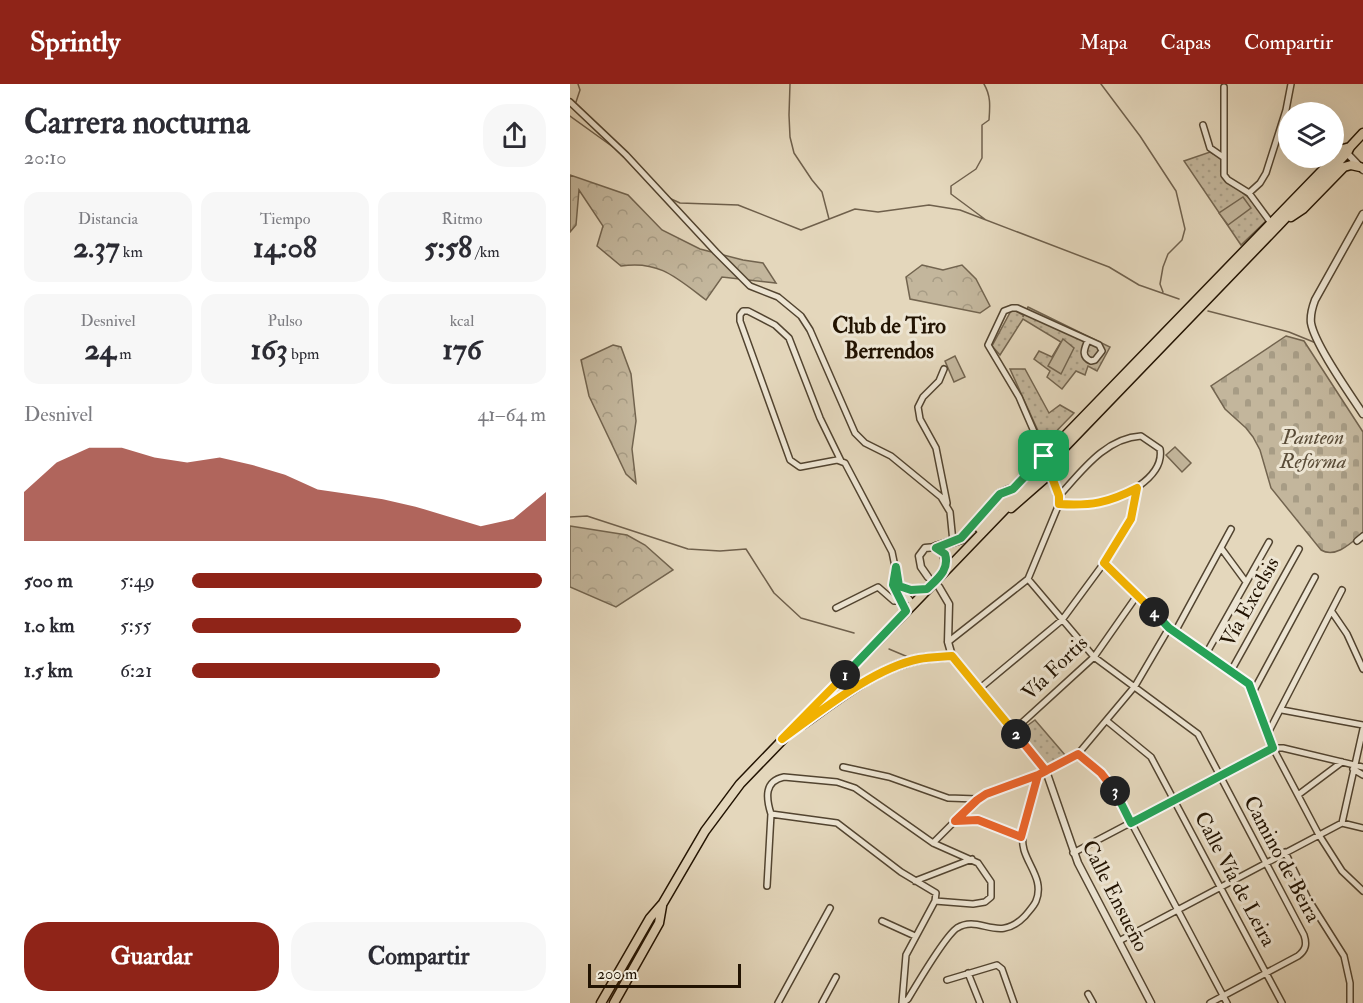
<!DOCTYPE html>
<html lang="es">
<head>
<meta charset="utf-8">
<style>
	:root { --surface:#fff; --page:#f7f7f7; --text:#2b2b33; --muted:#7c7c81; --accent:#8f2418 }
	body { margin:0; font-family:"IM FELL Double Pica",serif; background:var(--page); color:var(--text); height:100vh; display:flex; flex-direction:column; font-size:22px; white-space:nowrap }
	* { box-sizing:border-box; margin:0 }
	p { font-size:20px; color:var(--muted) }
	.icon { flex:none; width:33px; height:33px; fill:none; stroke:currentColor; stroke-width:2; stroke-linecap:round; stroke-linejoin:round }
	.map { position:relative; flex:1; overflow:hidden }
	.details { display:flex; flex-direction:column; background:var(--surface); width:570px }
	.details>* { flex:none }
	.tools { position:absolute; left:708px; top:18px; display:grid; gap:12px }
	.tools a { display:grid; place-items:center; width:66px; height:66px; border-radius:50%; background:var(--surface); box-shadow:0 6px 24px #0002; font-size:30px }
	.scale { position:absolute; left:18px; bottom:15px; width:153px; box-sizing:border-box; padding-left:6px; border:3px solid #221302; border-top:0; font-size:16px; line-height:21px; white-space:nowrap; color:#221302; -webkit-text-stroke:4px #ede5d3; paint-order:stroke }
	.pin { position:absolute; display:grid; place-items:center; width:51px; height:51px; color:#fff; margin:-26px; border-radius:12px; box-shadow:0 3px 9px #0006 }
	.km { position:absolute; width:30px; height:30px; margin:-15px; border-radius:50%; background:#222; color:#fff; font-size:16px; line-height:30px; text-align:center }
	.round { display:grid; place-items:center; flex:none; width:63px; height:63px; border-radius:24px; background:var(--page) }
	.summary { display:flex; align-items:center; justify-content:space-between; height:102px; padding:0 24px }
	h1 { font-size:33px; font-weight:700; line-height:45px }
	.metrics { display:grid; grid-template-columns:repeat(3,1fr); gap:9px; height:102px; padding:6px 24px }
	.metrics div { display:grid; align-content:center; border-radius:15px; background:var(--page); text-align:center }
	.metrics b { font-size:30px; font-weight:700 }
	.metrics small { font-size:16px; font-weight:400 }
	.metrics p { font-size:16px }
	.chart { height:168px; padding:12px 24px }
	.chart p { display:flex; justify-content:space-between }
	.chart svg { width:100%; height:108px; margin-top:6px; fill:var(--accent); opacity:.7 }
	.button { display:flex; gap:12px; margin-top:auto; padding:12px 24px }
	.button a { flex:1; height:69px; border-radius:24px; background:var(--accent); color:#fff; font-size:24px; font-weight:700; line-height:69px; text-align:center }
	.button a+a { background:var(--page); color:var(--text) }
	ul { padding:0 24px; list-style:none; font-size:20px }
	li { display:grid; grid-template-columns:96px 72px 1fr; align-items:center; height:45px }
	li i { height:15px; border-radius:8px; background:var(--accent) }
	header { display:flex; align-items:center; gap:36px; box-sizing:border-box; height:84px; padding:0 30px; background:var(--accent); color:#fff }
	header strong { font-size:28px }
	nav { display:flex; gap:33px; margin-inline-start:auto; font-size:21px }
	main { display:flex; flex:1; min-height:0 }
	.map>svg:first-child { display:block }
	.grass { fill:url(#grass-dots); stroke:#72644f; stroke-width:1.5 }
	.forest { fill:url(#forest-crowns); stroke:#72644f; stroke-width:1.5 }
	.cemetery { fill:url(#cemetery-stones); stroke:#72644f; stroke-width:1.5 }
	.pitch { fill:#c3b69c; stroke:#72644f; stroke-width:1.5 }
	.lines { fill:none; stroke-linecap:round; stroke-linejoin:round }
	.stream { stroke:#6f604c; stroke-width:1.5 }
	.minor-casing { stroke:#524430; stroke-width:8 }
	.tertiary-casing { stroke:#524430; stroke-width:9 }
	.primary-casing { stroke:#221302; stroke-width:11 }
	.minor { stroke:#ede5d3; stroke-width:5 }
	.tertiary { stroke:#ede5d3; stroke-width:6 }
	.primary { stroke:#e4d7bc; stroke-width:8 }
	.split-1-casing { stroke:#fff; stroke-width:12 }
	.split-2-casing { stroke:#fff; stroke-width:12 }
	.split-3-casing { stroke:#fff; stroke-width:12 }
	.split-4-casing { stroke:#fff; stroke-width:12 }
	.split-5-casing { stroke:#fff; stroke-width:12 }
	.split-1 { stroke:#22a559; stroke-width:8 }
	.split-2 { stroke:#f5b400; stroke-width:8 }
	.split-3 { stroke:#f0652b; stroke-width:8 }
	.split-4 { stroke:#22a559; stroke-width:8 }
	.split-5 { stroke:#f5b400; stroke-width:8 }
	.labels { text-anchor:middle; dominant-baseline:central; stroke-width:6; stroke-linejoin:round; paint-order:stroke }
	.park-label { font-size:21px; font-style:italic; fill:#5a4c38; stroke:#ede5d3 }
	.street-label { font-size:21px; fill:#221302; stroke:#ede5d3 }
	.neighbourhood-label { font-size:22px; font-weight:bold; fill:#221302; stroke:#ede5d3 }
</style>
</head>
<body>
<header>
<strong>Sprintly</strong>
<nav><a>Mapa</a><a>Capas</a><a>Compartir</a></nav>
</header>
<main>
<section class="details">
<div class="summary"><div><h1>Carrera nocturna</h1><p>20:10</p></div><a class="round"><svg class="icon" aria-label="share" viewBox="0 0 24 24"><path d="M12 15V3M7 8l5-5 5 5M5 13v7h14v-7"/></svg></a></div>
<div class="metrics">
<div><p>Distancia</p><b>2.37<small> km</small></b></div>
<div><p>Tiempo</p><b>14:08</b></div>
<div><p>Ritmo</p><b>5:58<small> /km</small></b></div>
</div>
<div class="metrics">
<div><p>Desnivel</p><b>24<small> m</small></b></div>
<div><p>Pulso</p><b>163<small> bpm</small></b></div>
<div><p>kcal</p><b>176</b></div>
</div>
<div class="chart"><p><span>Desnivel</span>41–64 m</p>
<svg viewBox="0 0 160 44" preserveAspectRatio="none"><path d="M0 44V24L10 12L20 6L30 6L40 10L50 12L60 10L70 13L80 17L90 23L100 25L110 27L120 30L130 34L140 38L150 35L160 24V44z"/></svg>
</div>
<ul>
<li><b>500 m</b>5:49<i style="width:99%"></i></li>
<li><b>1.0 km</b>5:55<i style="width:93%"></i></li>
<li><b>1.5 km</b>6:21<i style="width:70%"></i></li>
</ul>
<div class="button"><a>Guardar</a><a>Compartir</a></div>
</section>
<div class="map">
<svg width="793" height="919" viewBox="0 0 793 919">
	<defs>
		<pattern id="grass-dots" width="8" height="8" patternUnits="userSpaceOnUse" patternTransform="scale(1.5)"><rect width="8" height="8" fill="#c3b69c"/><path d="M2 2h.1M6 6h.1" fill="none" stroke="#a79c85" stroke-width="1.8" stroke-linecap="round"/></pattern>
		<pattern id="forest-crowns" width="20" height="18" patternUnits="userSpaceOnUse" patternTransform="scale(1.5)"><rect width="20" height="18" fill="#c3b69c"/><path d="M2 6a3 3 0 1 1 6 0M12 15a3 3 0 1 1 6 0" fill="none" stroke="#a79c85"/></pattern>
		<pattern id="cemetery-stones" width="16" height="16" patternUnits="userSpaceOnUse" patternTransform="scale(1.5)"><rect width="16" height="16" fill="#c3b69c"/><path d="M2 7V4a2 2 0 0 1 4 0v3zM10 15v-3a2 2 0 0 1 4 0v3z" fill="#a79c85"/></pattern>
	</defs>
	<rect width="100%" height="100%" fill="#e4d7bc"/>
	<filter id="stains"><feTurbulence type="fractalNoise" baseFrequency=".00333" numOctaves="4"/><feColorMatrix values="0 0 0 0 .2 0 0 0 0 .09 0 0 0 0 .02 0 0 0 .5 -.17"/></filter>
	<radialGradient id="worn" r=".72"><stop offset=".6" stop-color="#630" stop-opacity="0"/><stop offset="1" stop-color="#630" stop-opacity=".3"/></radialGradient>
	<!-- grass -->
	<path class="grass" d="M640,68L651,74C650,100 663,99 679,114C686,120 691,130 696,137L671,161L614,77Z
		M458,223L540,263L527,287L518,282L515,291L506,287L492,305L477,293L480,287L464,275L469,267L482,273L491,258L453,235L430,271L422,262L442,225L453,231V233Z
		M440,285H455L479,329L490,321L504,329L474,360Z
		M465,636L495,671L476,687L446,650Z"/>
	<!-- forest -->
	<path class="forest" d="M0,91L58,111L92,146L130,165L173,176L193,179L206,199L152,193L136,216C107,194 89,176 51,182L27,162L33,142L9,106L6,141L0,148Z
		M352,181L373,186L392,181L406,195L420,222L410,229L340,215L336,193Z
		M43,261L51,263L61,290L66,337L62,365L66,399L56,390L19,312L11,276Z
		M0,442L57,451L75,461L103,486L46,523L0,503Z"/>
	<!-- cemetery -->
	<path class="cemetery" d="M716,252L734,257L793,348V449C782,458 766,475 751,466L701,404L690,366L683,353L676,344L655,325L641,302Z"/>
	<!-- pitch -->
	<path class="pitch" d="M673,113L681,124L658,141L649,129Z
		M493,255L504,264L491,290L478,282Z
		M385,272L395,293L384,298L375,277Z
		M605,363L621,379L612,388L596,371Z"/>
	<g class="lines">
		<!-- stream -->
		<path class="stream" d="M220,0L219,31L220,53L224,69L242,96L252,108L259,135
			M414,0C421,12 420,22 419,36L412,41V74L406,85L381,102V110L416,136
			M531,0L570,52L606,107L615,145L612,156L598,170L593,183L590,200L593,208
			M6,18L10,6L8,0
			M0,32L43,63
			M47,66L68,88
			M99,114L110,119L168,121L231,146L285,125L308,128L359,121L390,126L539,183L569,201L609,215
			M638,227L719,248L746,259
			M0,433L17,432L118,465L150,467L176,465L204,509L231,534L284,549
			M319,565L338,573"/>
		<!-- minor casing -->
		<g class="minor-casing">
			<path id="minor" d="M654,3V91L658,96L679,109L701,139
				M0,18L56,71L146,168L180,202L208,213L231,232L240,246L285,349L295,359L321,372L371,413L380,428L383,458
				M633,41L640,64L653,73
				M679,109L690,99L696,89L716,26L721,0
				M374,285L369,297L353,313L348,323L350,335L366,364L377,419
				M475,373L449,313L418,261L434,227L442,224H447L529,261L532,267L525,276L521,277C510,272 515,264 518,256
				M271,377L250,334L219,254L205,241L178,227H173L170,231V237L220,376L230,383L267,376L275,379L322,468L329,502L343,520
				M489,412C511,388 535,354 571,352L590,365C595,394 550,416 527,420C515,422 502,421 489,420
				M787,457L793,452
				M651,464L676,498
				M534,479L599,544L679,600L703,664L749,751L772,787L793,807
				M324,488V505L336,527
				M458,495L524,573L628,650L734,851C737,860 736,866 728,872L640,919
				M266,524L308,503L324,517H330
				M762,528L777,550L793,585
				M605,548L661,445
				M378,558L458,495L489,420L481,388
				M636,570L699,458
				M661,587L729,465
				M409,605L492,536L534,479L559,440L562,431L567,404
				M683,608L745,493
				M712,626L793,641
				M537,637L581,673L712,919
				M443,647L524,573L566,513
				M697,651L772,506
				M508,670L531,689L543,704L657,919
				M273,683L319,693L378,714L407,715L425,705L468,691L508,670L565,602L599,544
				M783,685L793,691
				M728,711L772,678
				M385,737L408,736L451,753
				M772,739L793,744
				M363,759L406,716
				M715,768L738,815L774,872L780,899V919
				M503,769L703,664H713L793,683
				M345,797L402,775
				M197,802L201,730
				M312,837L345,852
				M549,857L772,739L793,645
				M398,889L410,919
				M377,896L427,881L432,885L444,919
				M518,910L523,919
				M208,919L260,824
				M252,919L266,893
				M332,919L336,871L365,817L366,809L331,788L267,739L201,730C196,714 194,697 214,693L267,698L285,704L363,759L408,779L421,798V813L415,818L403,820L365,817
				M333,919L338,915C347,900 375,852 387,844C410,830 428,860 455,832C459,827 464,822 466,817C474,797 459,783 454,766C448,745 462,712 468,691"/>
		</g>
		<!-- tertiary casing -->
		<g class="tertiary-casing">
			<path id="tertiary" d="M775,67L793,86
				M793,130L745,216C742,224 740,231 741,239C745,261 780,310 793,330
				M358,493L351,483L349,472L355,464L366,463
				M369,503L379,520L378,558L382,572L476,687L508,779L581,919"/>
		</g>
		<!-- primary casing -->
		<g class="primary-casing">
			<path id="primary" d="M721,133L733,125L774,83L781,81L790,83
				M441,424L481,389
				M410,445L425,424L773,65L780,63
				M366,463L391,455L430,410L439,406
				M366,463C375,469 377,474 375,485
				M329,502L341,506L357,505
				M232,641C266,617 308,583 349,575C360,573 371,573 382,572
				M31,919L80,834L93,819L135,747L170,700L710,140L777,69L780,63L793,49
				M44,919L89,839L92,822"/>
		</g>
		<!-- minor -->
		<use href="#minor" class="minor"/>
		<!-- tertiary -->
		<use href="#tertiary" class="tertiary"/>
		<!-- primary -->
		<use href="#primary" class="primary"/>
	</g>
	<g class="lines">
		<!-- split-1 casing -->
		<g class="split-1-casing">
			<path id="split-1" d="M275,591L336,527L323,501L326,483L329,502L341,506L357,505C367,495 380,486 375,470L366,464L391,454L430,410L443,405L474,372"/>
		</g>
		<!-- split-2 casing -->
		<g class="split-2-casing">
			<path id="split-2" d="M275,591L212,655C250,628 303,584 349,575C360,573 371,573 382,572L446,650"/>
		</g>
		<!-- split-3 casing -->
		<g class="split-3-casing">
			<path id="split-3" d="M446,650L476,687L468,691L451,753L408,736L385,737L407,716L416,710L468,691L508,670L531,689L545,707"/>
		</g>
		<!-- split-4 casing -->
		<g class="split-4-casing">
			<path id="split-4" d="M545,707L561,739L703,664L679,600L599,544L584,528"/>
		</g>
		<!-- split-5 casing -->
		<g class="split-5-casing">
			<path id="split-5" d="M474,372L489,412V420C521,422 538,419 567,404L561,435L534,479L584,528"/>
		</g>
		<!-- split-1 -->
		<use href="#split-1" class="split-1"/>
		<!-- split-2 -->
		<use href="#split-2" class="split-2"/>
		<!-- split-3 -->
		<use href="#split-3" class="split-3"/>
		<!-- split-4 -->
		<use href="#split-4" class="split-4"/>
		<!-- split-5 -->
		<use href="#split-5" class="split-5"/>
	</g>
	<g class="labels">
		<!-- park labels -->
		<g class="park-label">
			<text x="743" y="353">Panteon<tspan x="743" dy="24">Reforma</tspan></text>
		</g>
		<!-- street labels -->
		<g class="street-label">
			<text transform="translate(680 518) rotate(-61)">Vía Excelsis</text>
			<text transform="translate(485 584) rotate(-44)">Vía Fortis</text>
			<text transform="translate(712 775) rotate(62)">Camino de Beira</text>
			<text transform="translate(665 795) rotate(62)">Calle Vía de Leira</text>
			<text transform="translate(545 812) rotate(63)">Calle Ensueño</text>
		</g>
		<!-- neighbourhood labels -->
		<g class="neighbourhood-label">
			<text x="319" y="242">Club de Tiro<tspan x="319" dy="25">Berrendos</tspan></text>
		</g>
	</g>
	<rect width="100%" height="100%" filter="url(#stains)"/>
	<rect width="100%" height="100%" fill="url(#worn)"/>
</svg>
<div class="tools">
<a><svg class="icon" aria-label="layers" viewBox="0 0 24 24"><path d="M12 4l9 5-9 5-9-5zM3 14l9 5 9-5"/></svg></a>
</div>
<div class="scale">200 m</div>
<div class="pin" style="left:474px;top:372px;background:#1e9e55"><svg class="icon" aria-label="arrive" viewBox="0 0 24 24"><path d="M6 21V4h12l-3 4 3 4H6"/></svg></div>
<b class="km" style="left:275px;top:591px">1</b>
<b class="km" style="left:446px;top:650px">2</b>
<b class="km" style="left:545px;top:707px">3</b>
<b class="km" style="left:584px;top:528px">4</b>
</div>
</main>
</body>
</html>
